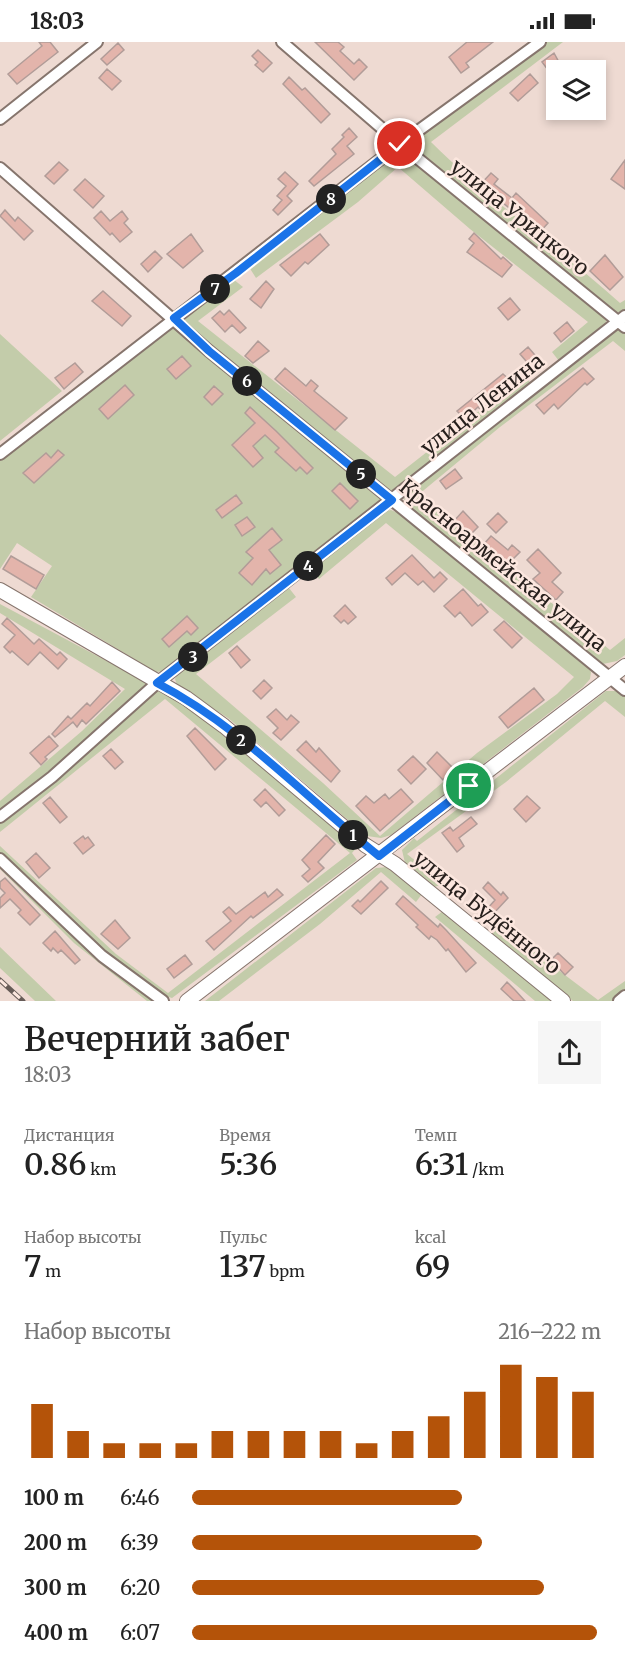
<!DOCTYPE html>
<html lang="ru">
<head>
<meta charset="utf-8">
<style>
	:root { --surface:#fff; --page:#f6f6f6; --text:#222; --muted:#767676; --accent:#b45309 }
	body { margin:0; font-family:Merriweather,serif; background:var(--page); color:var(--text); height:100vh; display:flex; flex-direction:column; font-size:22px; white-space:nowrap }
	* { box-sizing:border-box; margin:0 }
	p { font-size:20px; color:var(--muted) }
	.icon { flex:none; width:33px; height:33px; fill:none; stroke:currentColor; stroke-width:2; stroke-linecap:round; stroke-linejoin:round }
	.map { position:relative; height:959px; overflow:hidden }
	.side { display:flex; flex-direction:column; background:var(--surface); flex:1 }
	.side>* { flex:none }
	.buttons { position:absolute; left:546px; top:18px; display:grid; gap:12px }
	.buttons a { display:grid; place-items:center; width:60px; height:60px; border-radius:0px; background:var(--surface); box-shadow:0 3px 9px #0003; font-size:30px }
	.pin { position:absolute; display:grid; place-items:center; width:51px; height:51px; color:#fff; margin:-26px; border:3px solid #fff; border-radius:50%; box-shadow:0 2px 6px #0007 }
	.km { position:absolute; width:30px; height:30px; margin:-15px; border-radius:50%; background:#222; color:#fff; font-size:16px; line-height:30px; text-align:center }
	.round { display:grid; place-items:center; flex:none; width:63px; height:63px; border-radius:0px; background:var(--page) }
	.head { display:flex; align-items:center; justify-content:space-between; height:102px; padding:0 24px }
	h1 { font-size:33px; font-weight:600; line-height:45px }
	.stats { display:grid; grid-template-columns:repeat(3,1fr); gap:9px; height:102px; padding:6px 24px }
	.stats div { display:grid; align-content:center }
	.stats b { font-size:30px; font-weight:600 }
	.stats small { font-size:16px; font-weight:400 }
	.stats p { font-size:16px }
	.chart { height:168px; padding:12px 24px }
	.chart p { display:flex; justify-content:space-between }
	.chart svg { width:100%; height:108px; margin-top:6px; stroke:var(--accent); stroke-width:6 }
	ul { padding:0 24px; list-style:none; font-size:20px }
	li { display:grid; grid-template-columns:96px 72px 1fr; align-items:center; height:45px }
	li i { height:15px; border-radius:8px; background:var(--accent) }
	.status { display:flex; justify-content:space-between; align-items:center; height:42px; padding:0 30px; background:var(--surface); direction:ltr }
	.status svg { height:16px; fill:currentColor }
	.map>svg:first-child { display:block }
	.green { fill:#c3ccaa }
	.building { fill:#e3b4ab; stroke:#b19c98; stroke-width:1.5 }
	.lines { fill:none; stroke-linecap:round; stroke-linejoin:round }
	.minor-casing { stroke:#86756d; stroke-width:14 }
	.tertiary-casing { stroke:#86756d; stroke-width:16 }
	.minor { stroke:#fff; stroke-width:10 }
	.tertiary { stroke:#fff; stroke-width:14 }
	.rail-casing { stroke:#665b57; stroke-width:5 }
	.rail { stroke:#fce7df; stroke-width:3; stroke-dasharray:9; stroke-linecap:butt }
	.route-casing { stroke:#fff; stroke-width:12 }
	.route { stroke:#1a73e8; stroke-width:8 }
	.labels { text-anchor:middle; dominant-baseline:central; stroke-width:5; stroke-linejoin:round; paint-order:stroke }
	.street-label { font-size:21px; fill:#261f1c; stroke:#fce7df }
</style>
</head>
<body>
<div class="status"><b>18:03</b><svg viewBox="0 0 49 12"><path d="M0 12V9h3v3zM5 12V6h3v6zM10 12V3h3v9zM15 12V0h3v12zM26 1h20v11H26zM47 4h2v5h-2z"/></svg></div>
<div class="map">
<svg width="625" height="959" viewBox="0 0 625 959">
	<rect width="100%" height="100%" fill="#eedad2"/>
	<!-- green -->
	<path class="green" d="M546,0H563L431,100C490,159 559,206 620,261L625,258V267L615,272L411,105L412,99Z
		M398,109H402L607,277L604,285L559,319L552,310L588,280L470,187L398,125L358,160L256,236L249,225Z
		M233,237L243,245L198,279L395,435L525,333L531,342L395,448H388L189,285L185,278L187,272Z
		M177,286L379,453L380,459L378,464L169,629L156,630L31,555L52,524L17,501L0,527V417L168,287Z
		M618,287L625,289V309L613,299L500,385L418,453L610,608L625,596V613L617,619L603,622L406,463L404,457L407,450Z
		M0,292L62,349L0,399Z
		M391,468L398,471L586,622L591,630L590,637L583,645L391,793L381,796L367,794L228,676L177,643L175,637L178,631L289,546L296,555L196,632L323,741L380,794L477,711L557,652L574,635L386,481L319,537L312,528L383,470Z
		M0,562L146,640L145,647L112,679L0,771V759L82,689L125,647L0,571Z
		M159,649C186,651 328,779 358,804L352,811L357,818L172,956C124,942 40,850 0,813V804L116,912L168,951L350,811L165,657L0,790V779L150,653Z
		M606,649H616L625,654V675L605,659L506,740L407,812L444,842L434,845L405,821L402,808L414,796L417,799Z
		M0,821L155,959H147L74,901L0,827Z
		M387,825L422,852L416,860L381,830L320,882L219,959H205L376,826Z
		M443,869L554,959H535L435,875Z
		M500,884L598,958L625,939V951L614,959H573L491,893Z
		M0,905L56,959H35L0,926Z"/>
	<!-- building -->
	<path class="building" d="M39,0H50L58,10L17,42L8,32L42,4Z
		M315,0H338L344,5L340,9L354,22L359,17L367,25L354,38Z
		M467,0H493L466,21L469,25L461,31L449,15Z
		M118,1L124,8L107,23L101,17Z
		M258,8L272,21L263,30L255,23L258,20L252,14Z
		M554,11L560,22L567,28H548L542,20Z
		M107,27L121,39L112,48L99,36Z
		M530,32L538,41L518,59L510,51Z
		M289,35L302,48L305,46L330,72L321,81L283,42Z
		M349,86L357,95L347,104L354,112L314,144L309,139L336,112L332,107L344,95L342,93Z
		M625,118V147L611,137Z
		M59,120L68,128L54,142L45,134Z
		M285,130L298,142L287,154L292,159L278,173L273,168L282,158L277,154L286,144L278,137Z
		M491,131L498,137L494,142L512,156L516,151L548,181L540,190L480,143Z
		M85,137L104,154L93,166L74,148Z
		M5,168L15,179L18,175L33,189L24,198L0,174Z
		M101,169L110,179L122,169L128,177L124,181L132,190L120,200L112,191L110,193L94,176Z
		M474,191L501,217L503,215L512,223L502,235L467,210L474,201L469,197Z
		M191,192L203,209L183,226L167,212Z
		M320,192L329,203L308,222L305,220L291,234L280,223Z
		M155,209L162,216L148,230L141,222Z
		M605,213L623,235L610,248L590,229Z
		M266,239L274,247L261,266L250,257Z
		M103,249L131,274L122,284L92,259Z
		M510,256L520,268L508,278L498,266Z
		M229,268L246,286L240,291L232,283L225,290L212,276L220,269L224,273Z
		M567,280L574,289L561,300L554,291Z
		M258,299L269,309L253,321L245,314Z
		M528,305L540,319L532,326L520,312Z
		M182,314L191,324L176,337L167,327Z
		M75,321L83,330L64,347L55,336Z
		M285,326L306,344L311,338L318,344L314,349L347,376L335,388L275,337Z
		M583,326L594,337L587,343L585,341L558,367L554,362L544,372L536,363Z
		M503,332L512,340L481,368L478,365L465,377L457,369Z
		M125,343L134,353L108,377L99,367Z
		M214,344L223,352L212,363L204,355Z
		M250,365L276,389L313,426L307,432L300,425L296,429L275,410L279,406L265,393L253,404L263,416L253,425L232,403L255,381L245,371Z
		M58,408L64,413L34,441L23,431L46,411L51,416Z
		M455,427L462,436L446,447L440,439Z
		M340,441L358,459L350,467L332,449Z
		M236,453L242,461L222,476L216,468Z
		M463,469L478,485L470,493L454,479Z
		M498,471L507,480L496,491L487,482Z
		M247,475L255,485L242,494L235,483Z
		M272,486L282,498L269,508L281,523L270,532L266,527L252,543L239,531L253,516L246,510Z
		M491,494L508,508L512,503L520,510L508,522L484,502Z
		M538,507L561,531L552,540L563,550L556,558L533,537L540,531L527,518Z
		M412,513L434,536L440,530L447,537L434,550L423,539L418,543L405,531L392,543L386,536Z
		M11,514L44,533L36,547L3,527Z
		M463,547L478,564L481,562L488,570L472,584L460,570L455,575L444,564Z
		M345,563L356,575L348,582L344,578L341,581L334,574Z
		M187,574L198,586L191,593L187,589L169,605L162,597Z
		M7,576L34,602L39,597L57,613L60,610L67,617L58,627L40,610L28,623L12,609L10,611L4,605L15,593L2,582Z
		M504,579L522,596L512,606L494,588Z
		M237,604L250,618L241,626L229,611Z
		M264,638L272,646L261,657L253,649Z
		M112,640L120,649L86,682L82,678L77,685L73,680L55,695L52,692L68,674L71,677L87,661L90,664Z
		M534,646L544,658L508,686L499,675Z
		M276,667L287,678L291,673L299,680L281,698L273,691L278,686L267,675Z
		M195,686L226,717L215,728L187,694Z
		M49,694L58,704L45,715L47,717L41,723L30,711Z
		M306,699L316,710L319,706L340,729L331,740L297,708Z
		M111,707L123,720L115,727L103,714Z
		M437,710L454,727L443,738L427,721Z
		M413,714L426,727L411,742L398,728Z
		M265,747L285,768L279,774L266,760L261,765L254,758Z
		M401,747L413,760L380,789L356,764L366,754L374,761L385,752L389,757Z
		M527,754L540,766L526,780L514,767Z
		M50,755L67,775L60,781L43,761Z
		M471,775L477,782L459,796L464,804L457,810L442,791L450,785L453,789Z
		M326,793L335,802L318,820L324,826L308,840L302,834L310,827L302,818Z
		M83,794L85,797L88,795L94,803L83,812L74,801Z
		M36,811L50,826L39,836L26,820Z
		M5,836L40,873L30,883L18,871L21,868L10,857L0,866V856L5,851L0,846V840Z
		M381,839L388,846L361,872L352,864L358,858L360,860Z
		M488,840L501,853L503,850L508,856L494,871L488,866L495,858L483,846Z
		M277,847L283,853L253,876L251,874L214,908L206,899L231,879L223,870L229,865L236,872L265,850L268,855Z
		M403,854L438,885L440,882L446,888L476,921L466,930L448,907L446,909L437,898L431,894L429,897L416,885L418,883L396,862Z
		M115,878L130,896L118,907L101,892Z
		M55,889L80,918L75,922L61,908L58,911L53,906L51,909L43,901Z
		M558,911L573,925L565,933L551,918Z
		M185,913L192,922L174,936L167,927Z
		M507,940L515,948L525,959H514L501,947Z"/>
	<g class="lines">
		<!-- minor casing -->
		<g class="minor-casing">
			<path id="minor" d="M282,0L400,102L625,285
				M0,77L97,0
				M0,126L209,309L625,648
				M0,412L400,102L540,0
				M0,775L52,735L157,641L625,274
				M0,817L102,914L163,959
				M619,959L625,954"/>
		</g>
		<!-- tertiary casing -->
		<g class="tertiary-casing">
			<path id="tertiary" d="M0,548L186,656L224,684L365,803L395,822L563,959
				M187,959L625,624"/>
		</g>
		<!-- minor -->
		<use href="#minor" class="minor"/>
		<!-- tertiary -->
		<use href="#tertiary" class="tertiary"/>
		<!-- rail casing -->
		<g class="rail-casing">
			<path id="rail" d="M0,938L23,959"/>
		</g>
		<!-- rail -->
		<use href="#rail" class="rail"/>
	</g>
	<g class="lines">
		<!-- route casing -->
		<g class="route-casing">
			<path id="route" d="M400,102L236,231L174,276L209,309L392,458L157,641C240,684 306,756 379,814L469,744"/>
		</g>
		<!-- route -->
		<use href="#route" class="route"/>
	</g>
	<g class="labels">
		<!-- street labels -->
		<g class="street-label">
			<text transform="translate(520 175) rotate(39)">улица Урицкого</text>
			<text transform="translate(482 362) rotate(-38)">улица Ленина</text>
			<text transform="translate(503 523) rotate(39)">Красноармейская улица</text>
			<text transform="translate(487 870) rotate(39)">улица Будённого</text>
		</g>
	</g>
</svg>
<div class="buttons">
<a><svg class="icon" aria-label="layers" viewBox="0 0 24 24"><path d="M12 4l9 5-9 5-9-5zM3 14l9 5 9-5"/></svg></a>
</div>
<div class="pin" style="left:469px;top:744px;background:#1e9e55"><svg class="icon" aria-label="arrive" viewBox="0 0 24 24"><path d="M6 21V4h12l-3 4 3 4H6"/></svg></div>
<div class="pin" style="left:400px;top:102px;background:#d93025"><svg class="icon" aria-label="check" viewBox="0 0 24 24"><path d="M5 12l5 5 9-10"/></svg></div>
<b class="km" style="left:353px;top:793px">1</b>
<b class="km" style="left:241px;top:698px">2</b>
<b class="km" style="left:193px;top:615px">3</b>
<b class="km" style="left:308px;top:524px">4</b>
<b class="km" style="left:361px;top:432px">5</b>
<b class="km" style="left:247px;top:339px">6</b>
<b class="km" style="left:215px;top:247px">7</b>
<b class="km" style="left:331px;top:157px">8</b>
</div>
<section class="side">
<div class="head"><div><h1>Вечерний забег</h1><p>18:03</p></div><a class="round"><svg class="icon" aria-label="share" viewBox="0 0 24 24"><path d="M12 15V3M7 8l5-5 5 5M5 13v7h14v-7"/></svg></a></div>
<div class="stats">
<div><p>Дистанция</p><b>0.86<small> km</small></b></div>
<div><p>Время</p><b>5:36</b></div>
<div><p>Темп</p><b>6:31<small> /km</small></b></div>
</div>
<div class="stats">
<div><p>Набор высоты</p><b>7<small> m</small></b></div>
<div><p>Пульс</p><b>137<small> bpm</small></b></div>
<div><p>kcal</p><b>69</b></div>
</div>
<div class="chart"><p><span>Набор высоты</span>216–222 m</p>
<svg viewBox="0 0 160 44" preserveAspectRatio="none"><path d="M5 44V22M15 44V33M25 44V38M35 44V38M45 44V38M55 44V33M65 44V33M75 44V33M85 44V33M95 44V38M105 44V33M115 44V27M125 44V17M135 44V6M145 44V11M155 44V17"/></svg>
</div>
<ul>
<li><b>100 m</b>6:46<i style="width:66%"></i></li>
<li><b>200 m</b>6:39<i style="width:71%"></i></li>
<li><b>300 m</b>6:20<i style="width:86%"></i></li>
<li><b>400 m</b>6:07<i style="width:99%"></i></li>
</ul>
</section>
</body>
</html>
